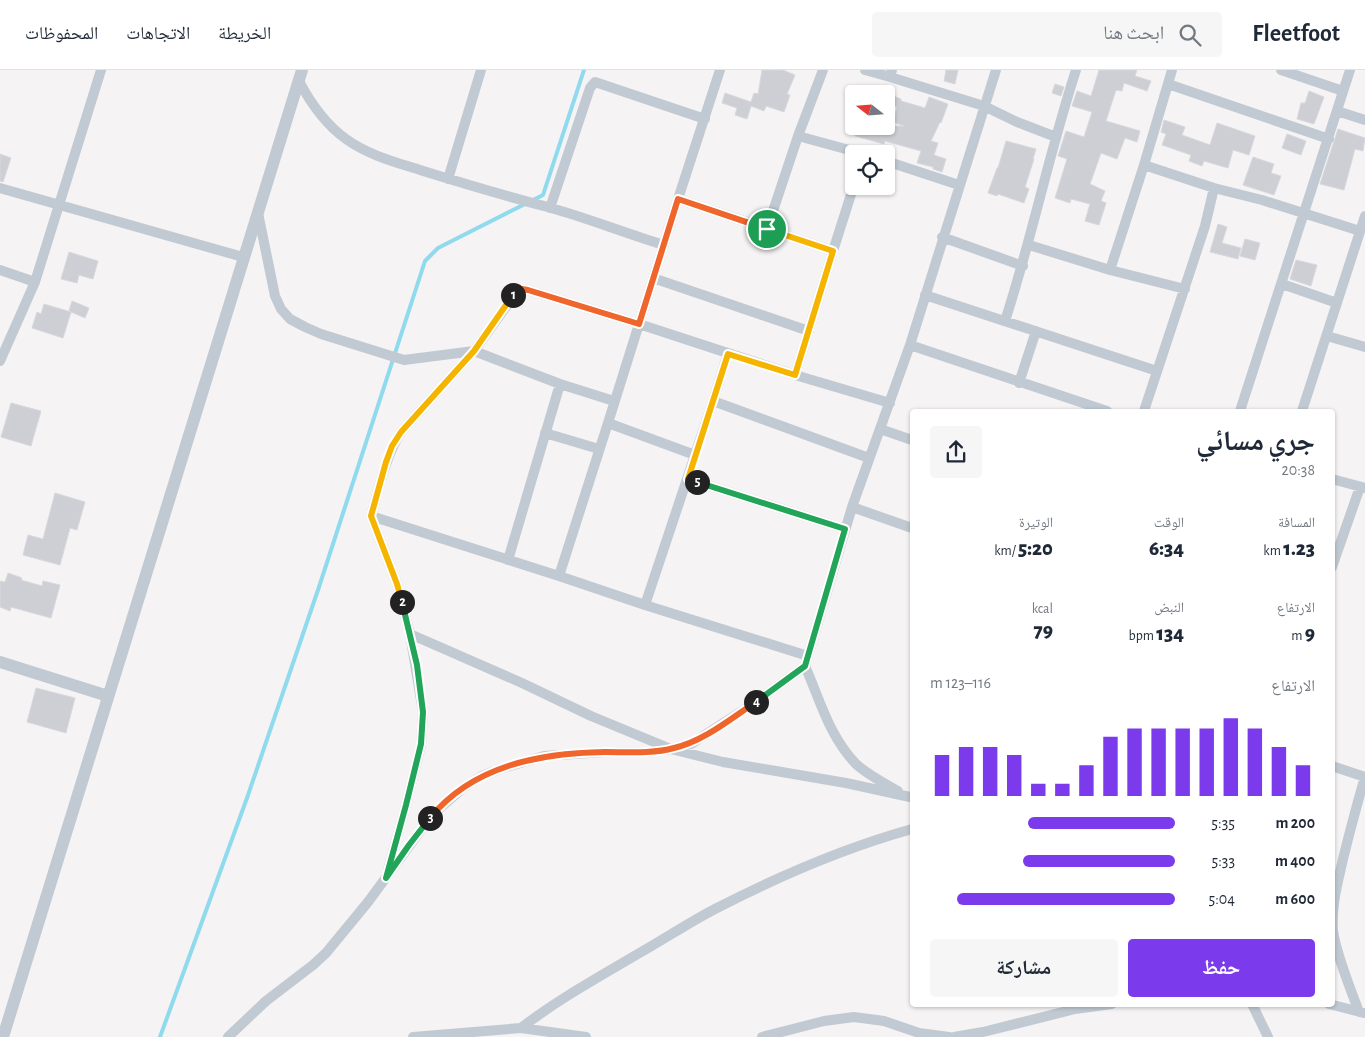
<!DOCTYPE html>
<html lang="ar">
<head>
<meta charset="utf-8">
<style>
	:root { --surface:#fff; --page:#f6f6f7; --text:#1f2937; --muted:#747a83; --line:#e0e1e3; --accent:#7c3aed }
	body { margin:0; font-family:"Alegreya Sans","Noto Naskh Arabic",sans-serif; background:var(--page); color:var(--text); direction:rtl; height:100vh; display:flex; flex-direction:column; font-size:19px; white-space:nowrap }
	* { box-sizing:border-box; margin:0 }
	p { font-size:16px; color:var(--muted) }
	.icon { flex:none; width:28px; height:28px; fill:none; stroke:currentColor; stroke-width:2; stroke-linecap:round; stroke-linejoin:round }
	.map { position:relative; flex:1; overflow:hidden; direction:ltr }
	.side { position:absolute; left:910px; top:339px; width:425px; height:598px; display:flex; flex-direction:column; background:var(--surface); border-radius:5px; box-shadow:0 1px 4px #0004; direction:rtl }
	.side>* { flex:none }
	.needle { width:32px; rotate:287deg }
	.buttons { position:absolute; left:845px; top:15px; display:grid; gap:10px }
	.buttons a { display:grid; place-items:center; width:50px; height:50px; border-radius:5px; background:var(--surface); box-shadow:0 1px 4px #0004; font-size:25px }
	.pin { position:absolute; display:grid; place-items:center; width:42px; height:42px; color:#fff; margin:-21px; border:2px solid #fff; border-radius:50%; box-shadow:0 1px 5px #0007 }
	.km { position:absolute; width:25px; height:25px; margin:-12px; border-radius:50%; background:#222; color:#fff; font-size:14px; line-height:25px; text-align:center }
	.round { display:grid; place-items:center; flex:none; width:52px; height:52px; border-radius:5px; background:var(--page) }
	.summary { display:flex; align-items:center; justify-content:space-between; height:85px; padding:0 20px }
	h1 { font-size:28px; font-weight:800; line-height:38px }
	.figures { display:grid; grid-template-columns:repeat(3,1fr); gap:8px; height:85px; padding:5px 20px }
	.figures div { display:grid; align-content:center }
	.figures b { font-size:21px; font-weight:800 }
	.figures small { font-size:14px; font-weight:400 }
	.figures p { font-size:14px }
	.chart { height:140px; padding:10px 20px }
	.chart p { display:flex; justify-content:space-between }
	.chart svg { width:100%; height:90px; margin-top:5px; stroke:var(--accent); stroke-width:6 }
	.cta { display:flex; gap:10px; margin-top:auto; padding:10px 20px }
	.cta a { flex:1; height:58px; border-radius:5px; background:var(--accent); color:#fff; font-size:20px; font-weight:800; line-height:58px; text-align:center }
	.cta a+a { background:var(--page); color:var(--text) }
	ul { padding:0 20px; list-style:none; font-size:16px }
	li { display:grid; grid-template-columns:80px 60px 1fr; align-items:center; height:38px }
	li i { height:12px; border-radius:6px; background:var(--accent) }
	header { display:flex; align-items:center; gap:30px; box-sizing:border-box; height:70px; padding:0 25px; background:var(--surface); border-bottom:1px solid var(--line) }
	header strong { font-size:24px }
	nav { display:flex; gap:28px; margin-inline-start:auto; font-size:18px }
	.search { width:350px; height:45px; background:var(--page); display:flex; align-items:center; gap:12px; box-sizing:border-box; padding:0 18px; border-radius:5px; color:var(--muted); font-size:19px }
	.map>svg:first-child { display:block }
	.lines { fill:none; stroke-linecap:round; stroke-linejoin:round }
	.stream { stroke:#90daee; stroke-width:4 }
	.building { fill:#cdcfd5; stroke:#d7d9de }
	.minor { stroke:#c1cad2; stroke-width:10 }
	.tertiary { stroke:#c1cad2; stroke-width:12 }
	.split-1-casing { stroke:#fff; stroke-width:10 }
	.split-2-casing { stroke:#fff; stroke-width:10 }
	.split-3-casing { stroke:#fff; stroke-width:10 }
	.split-4-casing { stroke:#fff; stroke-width:10 }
	.split-5-casing { stroke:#fff; stroke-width:10 }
	.split-6-casing { stroke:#fff; stroke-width:10 }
	.split-1 { stroke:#f0652b; stroke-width:6 }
	.split-2 { stroke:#f5b400; stroke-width:6 }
	.split-3 { stroke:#22a559; stroke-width:6 }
	.split-4 { stroke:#f0652b; stroke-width:6 }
	.split-5 { stroke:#22a559; stroke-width:6 }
	.split-6 { stroke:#f5b400; stroke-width:6 }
</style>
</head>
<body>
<header>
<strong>Fleetfoot</strong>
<div class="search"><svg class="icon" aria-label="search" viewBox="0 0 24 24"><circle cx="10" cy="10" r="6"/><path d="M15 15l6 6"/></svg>ابحث هنا</div>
<nav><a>الخريطة</a><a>الاتجاهات</a><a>المحفوظات</a></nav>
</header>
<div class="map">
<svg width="1365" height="967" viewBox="0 0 1365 967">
	<rect width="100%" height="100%" fill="#f5f3f3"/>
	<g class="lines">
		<!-- stream -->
		<path class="stream" d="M533,130L543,125L584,0
			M160,967L247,728L319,517L425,191L438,178L527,133"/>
	</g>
	<!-- building -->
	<path class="building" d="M762,0H783L795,5L787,24L790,25L784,42L766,36L764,41L751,36L747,49L735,45L737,38L722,33L725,23L751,32L754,23L758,24Z
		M946,0H958L955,14L944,11Z
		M1099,0H1137L1135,6L1151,11L1147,21L1124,13L1122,21L1116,20L1106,51L1140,61L1137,72L1125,68L1117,89L1101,83L1090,114L1105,121L1101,131L1106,133L1099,155L1085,151L1090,134L1071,129L1070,133L1055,128L1067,89L1058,86L1066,61L1084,67L1092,42L1072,36L1077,21L1091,26Z
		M1055,14L1064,17L1061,26L1052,23Z
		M1309,21L1324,27L1314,54L1297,49L1301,33H1305Z
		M886,23L901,29V31L925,38L929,27L948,34L941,53L940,52L931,71L938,73L934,85L946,89L942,102L933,99V97L917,93L921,81L885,71L884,74L855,66L857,56H904L893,52L897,37L886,33Z
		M1164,50L1185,57L1182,65L1210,75L1217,53L1255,66L1249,85L1233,80L1228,98L1204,91L1202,96L1189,91L1191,85L1162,75L1166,64L1161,62Z
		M1338,59L1365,68L1363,81L1355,79L1344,120L1320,114Z
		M1287,64L1306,71L1301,85L1282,78Z
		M1006,71L1036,79L1033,89H1034L1025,117L1029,119L1024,133L998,124L997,126L988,123L997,98H998Z
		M0,84L11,88L3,112L0,111Z
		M1253,87L1274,94L1271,103L1281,106L1274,125L1243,115Z
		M1218,154L1227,157L1222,173L1241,178L1238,189L1210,182Z
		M1245,169L1260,173L1255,190L1240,186Z
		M69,182L98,191L93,209L79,205L77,213L61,209Z
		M1296,190L1317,195L1311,216L1290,209Z
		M72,231L89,238L85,248L69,241Z
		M44,234L71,242L63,268L32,258L37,242L41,244Z
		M11,333L41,341L31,376L1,367Z
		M55,423L85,432L77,460L70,458L60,495L23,485L28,465L43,469Z
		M8,503L22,508L21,510L42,516L43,511L60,515L51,548L11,537L10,541L0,537V511L5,512Z
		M36,618L75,628L66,663L27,652Z"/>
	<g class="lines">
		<!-- minor -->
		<path class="minor" d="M865,0L890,7
			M892,0L890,7L984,36L1017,52L1056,67
			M1281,0L1343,21
			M299,11C311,34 325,54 346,69C368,85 395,92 420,100C462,113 505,126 548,137C587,148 625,163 664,175
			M1168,14L1329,69
			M1337,41L1365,50
			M798,66L864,84
			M886,91L959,115
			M1144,95L1172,0
			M448,109L481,0
			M0,118L243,187
			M678,129L720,0
			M550,138L590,18L595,12L705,49
			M258,143L275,226L281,239L290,249L305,257L321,264L404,290L474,281L560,314L614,331
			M767,159L798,66L823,0
			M942,167L1023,196
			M1029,175L1110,200L1144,95L1214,118L1262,130L1360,161
			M833,181L854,115
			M0,200L35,212
			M1110,200L1185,219
			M653,208L809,261
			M1282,214L1337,233
			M925,225L1157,301
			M1005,251C1032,168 1049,83 1076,0
			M1327,266L1365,277
			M910,275L1107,341
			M728,283L713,331L869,388
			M0,291L35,212L101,0
			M795,305L833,181L678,129L639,254L795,305L890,333
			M1019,313L1036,261
			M713,331L645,535L808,586
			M1144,341L1205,156L1214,118
			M1240,341L1350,0
			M1302,341L1365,146
			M608,353L559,506L645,535
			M880,359L912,370
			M545,363L599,379
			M688,409L845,459
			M1332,409L1365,418
			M852,437L912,458
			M371,446L397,514L410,564L423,642L421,675L406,735L388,800
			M508,490L560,314
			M1332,497L1360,417
			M559,506L371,446C379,418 385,388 401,362L474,281L518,220L522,219L528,220L639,254L608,353L695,385
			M410,564L522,613L591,646L671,679L723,692L846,713L910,727
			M805,596C820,630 829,666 856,694C868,705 884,713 898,721
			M1332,696L1365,707
			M1252,934L1268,967
			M1329,934L1364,943
			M1359,942C1350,917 1337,887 1333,861C1331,836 1338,812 1343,789C1350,761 1357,734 1365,707
			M521,958C557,930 597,908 636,885C663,870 688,853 715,839C779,806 844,778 912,759
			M228,967L266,931L313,895L326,883L368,832L432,745L463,718L482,706L500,699L544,686L605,682H645L671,679L691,674L756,632L805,596L852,437L910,275L996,0
			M413,967L521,958L586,967
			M762,967L824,951L854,947L884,951L919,963L949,967
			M954,967L983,962L1075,939L1112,934"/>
		<!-- tertiary -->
		<path class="tertiary" d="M0,592L108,626
			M3,967L302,0"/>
	</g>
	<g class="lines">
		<!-- split-1 casing -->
		<g class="split-1-casing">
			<path id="split-1" d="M513,225L522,219L528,220L639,254L678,129L767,159"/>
		</g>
		<!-- split-2 casing -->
		<g class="split-2-casing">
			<path id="split-2" d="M402,532L397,514L371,446L386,392L392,376L401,362L474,281L513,225"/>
		</g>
		<!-- split-3 casing -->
		<g class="split-3-casing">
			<path id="split-3" d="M402,532L417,595L423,642L421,674L406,735L386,808L409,775L430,748"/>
		</g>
		<!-- split-4 casing -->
		<g class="split-4-casing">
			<path id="split-4" d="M430,748C473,695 541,683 605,682C628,682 652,684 674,678C704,671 730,649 756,632"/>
		</g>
		<!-- split-5 casing -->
		<g class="split-5-casing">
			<path id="split-5" d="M697,412L845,459L805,596L756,632"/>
		</g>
		<!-- split-6 casing -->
		<g class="split-6-casing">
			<path id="split-6" d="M697,412L688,409L728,284L795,305L833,181L767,159"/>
		</g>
		<!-- split-1 -->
		<use href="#split-1" class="split-1"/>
		<!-- split-2 -->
		<use href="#split-2" class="split-2"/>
		<!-- split-3 -->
		<use href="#split-3" class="split-3"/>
		<!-- split-4 -->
		<use href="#split-4" class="split-4"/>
		<!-- split-5 -->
		<use href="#split-5" class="split-5"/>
		<!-- split-6 -->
		<use href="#split-6" class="split-6"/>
	</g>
</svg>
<div class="buttons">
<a><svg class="needle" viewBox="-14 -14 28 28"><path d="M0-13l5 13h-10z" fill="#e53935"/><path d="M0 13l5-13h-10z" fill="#747a83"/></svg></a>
<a><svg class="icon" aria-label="locate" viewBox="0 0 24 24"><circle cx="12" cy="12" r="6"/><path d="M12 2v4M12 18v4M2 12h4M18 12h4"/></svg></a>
</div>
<div class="pin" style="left:767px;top:159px;background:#1e9e55"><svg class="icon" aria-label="arrive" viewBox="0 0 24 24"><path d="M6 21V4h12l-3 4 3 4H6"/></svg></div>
<b class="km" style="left:513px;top:225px">1</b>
<b class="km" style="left:402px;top:532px">2</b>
<b class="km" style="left:430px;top:748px">3</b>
<b class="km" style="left:756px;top:632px">4</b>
<b class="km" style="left:697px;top:412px">5</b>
<section class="side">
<div class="summary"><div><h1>جري مسائي</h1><p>20:38</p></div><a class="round"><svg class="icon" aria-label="share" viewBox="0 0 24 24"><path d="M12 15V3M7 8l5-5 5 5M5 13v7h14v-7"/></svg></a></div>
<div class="figures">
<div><p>المسافة</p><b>1.23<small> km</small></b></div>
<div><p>الوقت</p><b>6:34</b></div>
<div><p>الوتيرة</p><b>5:20<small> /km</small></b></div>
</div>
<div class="figures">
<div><p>الارتفاع</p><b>9<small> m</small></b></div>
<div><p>النبض</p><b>134<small> bpm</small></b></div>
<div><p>kcal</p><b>79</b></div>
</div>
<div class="chart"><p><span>الارتفاع</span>116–123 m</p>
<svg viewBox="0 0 160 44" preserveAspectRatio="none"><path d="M5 44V24M15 44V20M25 44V20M35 44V24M45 44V38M55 44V38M65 44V29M75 44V15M85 44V11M95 44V11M105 44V11M115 44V11M125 44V6M135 44V11M145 44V20M155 44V29"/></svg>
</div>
<ul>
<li><b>200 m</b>5:35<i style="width:60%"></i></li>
<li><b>400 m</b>5:33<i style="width:62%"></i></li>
<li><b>600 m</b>5:04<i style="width:89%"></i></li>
</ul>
<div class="cta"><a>حفظ</a><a>مشاركة</a></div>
</section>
</div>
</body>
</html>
